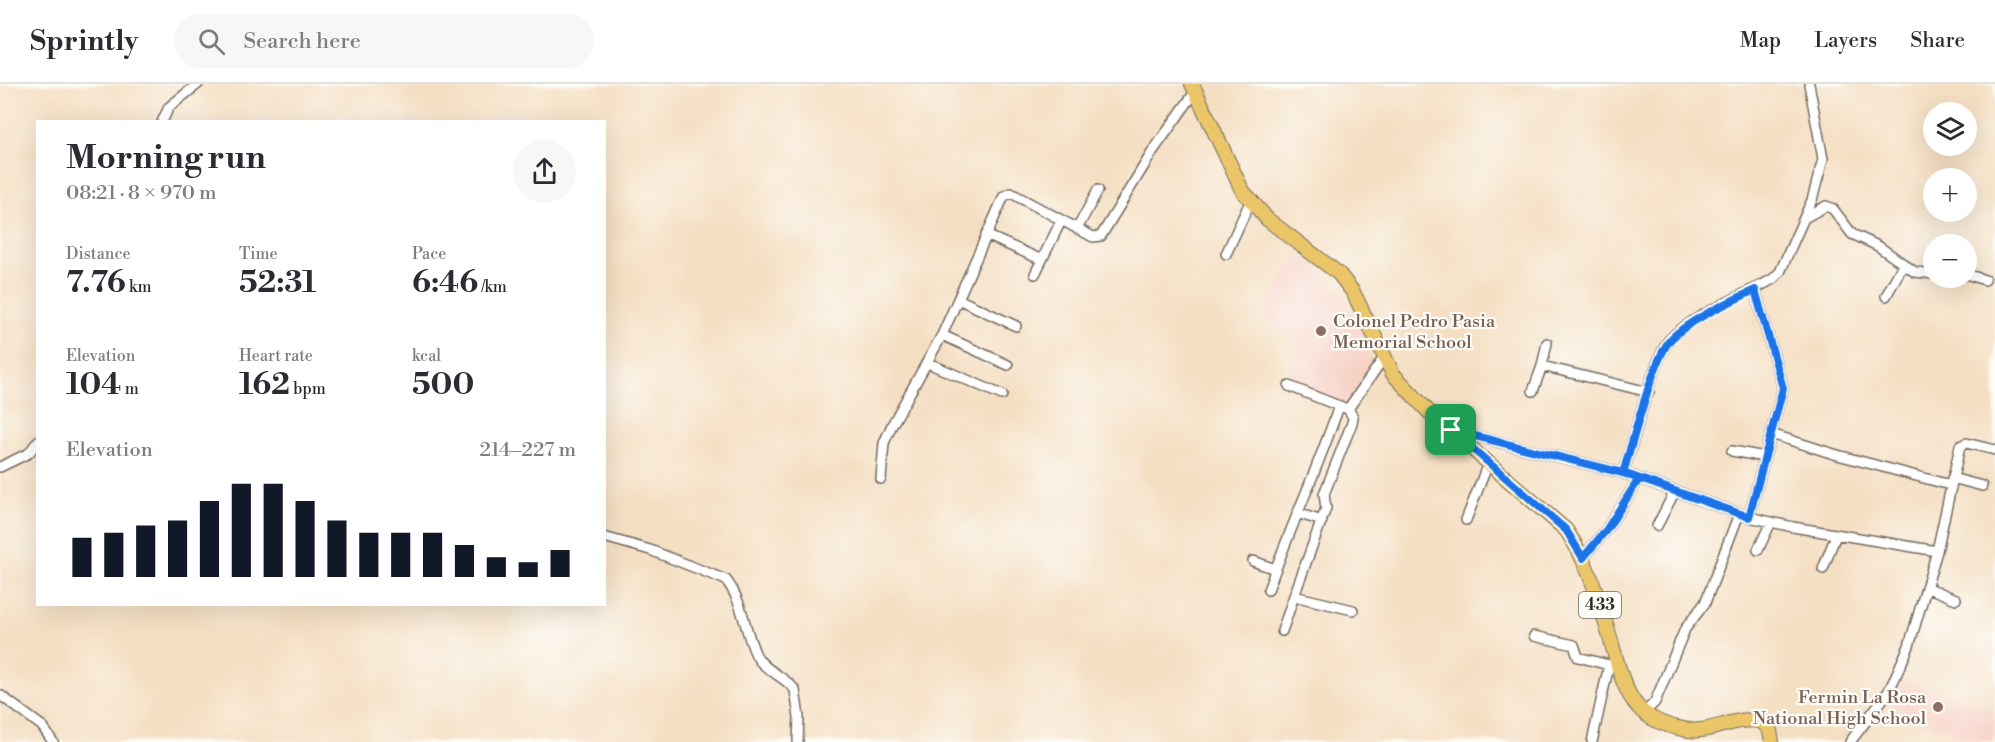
<!DOCTYPE html>
<html lang="en">
<head>
<meta charset="utf-8">
<style>
	:root { --surface:#fff; --page:#f7f7f7; --text:#2b2b33; --muted:#7c7c81; --line:#e1e1e2; --accent:#111827 }
	body { margin:0; font-family:"Libre Bodoni",serif; background:var(--page); color:var(--text); height:100vh; display:flex; flex-direction:column; font-size:22px; white-space:nowrap }
	* { box-sizing:border-box; margin:0 }
	p { font-size:20px; color:var(--muted) }
	.icon { flex:none; width:33px; height:33px; fill:none; stroke:currentColor; stroke-width:2; stroke-linecap:round; stroke-linejoin:round }
	.map { position:relative; flex:1; overflow:hidden }
	.panel { position:absolute; left:36px; top:36px; width:570px; height:486px; display:flex; flex-direction:column; background:var(--surface); border-radius:0px; box-shadow:0 6px 24px #0002 }
	.panel>* { flex:none }
	.fabs { position:absolute; left:1923px; top:18px; display:grid; gap:12px }
	.fabs a { display:grid; place-items:center; width:54px; height:54px; border-radius:50%; background:var(--surface); box-shadow:0 6px 24px #0002; font-size:30px }
	.pin { position:absolute; display:grid; place-items:center; width:51px; height:51px; color:#fff; margin:-26px; border-radius:12px; box-shadow:0 3px 9px #0006 }
	.round { display:grid; place-items:center; flex:none; width:63px; height:63px; border-radius:32px; background:var(--page) }
	.overview { display:flex; align-items:center; justify-content:space-between; height:102px; padding:0 30px }
	h1 { font-size:33px; font-weight:700; line-height:45px }
	.stats { display:grid; grid-template-columns:repeat(3,1fr); gap:9px; height:102px; padding:6px 30px }
	.stats div { display:grid; align-content:center }
	.stats b { font-size:30px; font-weight:700 }
	.stats small { font-size:16px; font-weight:400 }
	.stats p { font-size:16px }
	.chart { height:168px; padding:12px 30px }
	.chart p { display:flex; justify-content:space-between }
	.chart svg { width:100%; height:108px; margin-top:6px; stroke:var(--accent); stroke-width:6 }
	header { display:flex; align-items:center; gap:36px; box-sizing:border-box; height:84px; padding:0 30px; background:var(--surface); border-bottom:2px solid var(--line) }
	header strong { font-size:28px }
	nav { display:flex; gap:33px; margin-inline-start:auto; font-size:21px }
	.search { width:420px; height:54px; background:var(--page); display:flex; align-items:center; gap:15px; box-sizing:border-box; padding:0 21px; border-radius:33px; color:var(--muted); font-size:22px }
	.map>svg:first-child { display:block }
	.built { fill:#f7d1c6 }
	.lines { fill:none; stroke-linecap:round; stroke-linejoin:round }
	.minor-casing { stroke:#726a60; stroke-width:12 }
	.primary-casing { stroke:#726a60; stroke-width:16 }
	.minor { stroke:#fff; stroke-width:9 }
	.primary { stroke:#eac669; stroke-width:14 }
	.route-casing { stroke:#fff; stroke-width:12 }
	.route { stroke:#1a73e8; stroke-width:8 }
	.education-dot { fill:#8d6e63; stroke:#fdfcf7; stroke-width:2 }
	.labels { text-anchor:middle; dominant-baseline:central; stroke-width:4.5; stroke-linejoin:round; paint-order:stroke }
	.shield { fill:#fdfcf7; stroke:#6a6a68; stroke-width:1.5 }
	.shield-label { font-size:16px; font-weight:bold; fill:#2b2b2b }
	.education-label { font-size:18px; fill:#785e54; stroke:#fdfcf7; text-anchor:start }
</style>
</head>
<body>
<header>
<strong>Sprintly</strong>
<div class="search"><svg class="icon" aria-label="search" viewBox="0 0 24 24"><circle cx="10" cy="10" r="6"/><path d="M15 15l6 6"/></svg>Search here</div>
<nav><a>Map</a><a>Layers</a><a>Share</a></nav>
</header>
<div class="map">
<svg width="1995" height="658" viewBox="0 0 1995 658">
	<rect width="100%" height="100%" fill="#fdfcf7"/>
	<filter id="ink" filterUnits="userSpaceOnUse"><feTurbulence type="fractalNoise" baseFrequency=".0167" numOctaves="2"/><feDisplacementMap in="SourceGraphic" scale="12" xChannelSelector="R" yChannelSelector="G"/><feConvolveMatrix kernelMatrix="1 2 1 2 8 2 1 2 1" color-interpolation-filters="sRGB"/></filter>
	<filter id="wash" filterUnits="userSpaceOnUse"><feTurbulence type="fractalNoise" baseFrequency=".008" numOctaves="4" result="noise"/><feDisplacementMap in="SourceGraphic" scale="24" xChannelSelector="R" yChannelSelector="G"/><feGaussianBlur stdDeviation="1.35" result="paint"/><feColorMatrix in="noise" values="0 0 0 0 0 0 0 0 0 0 0 0 0 0 0 0 0 1.4 0 .05"/><feComposite in="paint" operator="in"/></filter>
	<g filter="url(#wash)">
		<rect width="100%" height="100%" fill="#f5dfc3"/>
		<!-- built -->
		<path class="built" d="M1297,168L1329,194L1341,209L1353,228L1376,287L1348,325L1284,302L1300,262L1262,232Z
			M1896,594L1995,627V651L1992,658H1977L1884,620Z"/>
	</g>
	<g filter="url(#ink)">
		<g class="lines">
			<!-- minor casing -->
			<g class="minor-casing">
				<path id="minor" d="M162,38L169,23L198,0
					M1806,133L1826,122L1833,125L1852,150L1878,162L1915,188L1934,190
					M1077,145L1098,106
					M986,151L1042,176
					M1226,170L1250,118
					M1035,190L1061,137
					M1966,190L1985,196
					M1886,212L1903,181
					M958,215L1016,242
					M942,251L1008,281
					M1547,259L1542,282L1649,308
					M928,279L1002,311
					M1289,302L1339,322
					M1533,307L1542,282
					M1454,347L1623,389L1749,433L1793,443L1937,467
					M1771,350L1834,370L1950,401
					M1732,367L1765,373
					M0,383L29,369L38,357
					M1623,389C1633,360 1653,275 1670,255C1691,232 1745,211 1773,195L1780,188L1812,116L1823,75L1809,0
					M1952,394L1982,402
					M881,395L884,359L892,341L942,251L1004,112L1011,109L1093,153L1101,152L1153,67L1195,8
					M1297,429L1322,437
					M1749,433L1783,304L1755,206
					M1466,436L1489,377
					M1657,442L1674,409
					M604,453L650,466L726,496C744,519 744,546 756,571C763,586 785,592 795,606L799,633L798,658
					M1758,466L1771,438
					M1583,474L1607,445L1639,395
					M1253,477L1275,485
					M1823,485L1836,451
					M1926,503L1956,515
					M1268,506C1290,444 1318,384 1339,322L1348,325
					M1353,526L1294,512L1326,424L1324,410L1352,339L1353,333L1348,325L1383,275
					M1282,547L1294,512
					M1534,552L1574,561L1578,573L1609,581
					M0,611L42,642L53,658
					M1644,629L1655,618L1685,545L1705,519L1739,430
					M1592,658L1609,581L1617,576
					M1850,658L1889,607L1909,562L1937,467L1960,362L1966,359L1995,366"/>
			</g>
			<!-- primary casing -->
			<g class="primary-casing">
				<path id="primary" d="M1192,0L1242,106L1267,135L1339,190L1353,208L1393,290L1428,327L1566,446C1587,476 1598,512 1608,547C1616,571 1621,604 1638,623C1650,636 1666,642 1683,645C1711,652 1734,630 1763,638L1770,647L1772,658"/>
			</g>
			<!-- minor -->
			<use href="#minor" class="minor"/>
			<!-- primary -->
			<use href="#primary" class="primary"/>
		</g>
	</g>
	<g class="lines" filter="url(#ink)">
		<!-- route casing -->
		<g class="route-casing">
			<path id="route" d="M1451,346L1623,389L1749,433L1783,304L1755,206C1730,218 1690,235 1671,255C1654,272 1632,361 1623,389L1639,395L1607,445L1583,474L1566,446L1451,346"/>
		</g>
		<!-- route -->
		<use href="#route" class="route"/>
	</g>
	<!-- markers -->
	<g class="education-dot">
		<circle cx="1321" cy="247" r="6"/>
		<circle cx="1938" cy="623" r="6"/>
	</g>
	<g class="labels">
		<!-- shield labels -->
		<rect class="shield" x="1579" y="508" width="42" height="26" rx="4.5"/>
		<g class="shield-label">
			<text x="1600" y="521">433</text>
		</g>
		<!-- education labels -->
		<g class="education-label">
			<text x="1333" y="237">Colonel Pedro Pasia<tspan x="1333" dy="21">Memorial School</tspan></text>
			<text x="1926" y="613" text-anchor="end">Fermin La Rosa<tspan x="1926" dy="21">National High School</tspan></text>
		</g>
	</g>
</svg>
<div class="fabs">
<a><svg class="icon" aria-label="layers" viewBox="0 0 24 24"><path d="M12 4l9 5-9 5-9-5zM3 14l9 5 9-5"/></svg></a>
<a>+</a>
<a>−</a>
</div>
<div class="pin" style="left:1451px;top:346px;background:#1e9e55"><svg class="icon" aria-label="arrive" viewBox="0 0 24 24"><path d="M6 21V4h12l-3 4 3 4H6"/></svg></div>
<section class="panel">
<div class="overview"><div><h1>Morning run</h1><p>08:21 · 8 × 970 m</p></div><a class="round"><svg class="icon" aria-label="share" viewBox="0 0 24 24"><path d="M12 15V3M7 8l5-5 5 5M5 13v7h14v-7"/></svg></a></div>
<div class="stats">
<div><p>Distance</p><b>7.76<small> km</small></b></div>
<div><p>Time</p><b>52:31</b></div>
<div><p>Pace</p><b>6:46<small> /km</small></b></div>
</div>
<div class="stats">
<div><p>Elevation</p><b>104<small> m</small></b></div>
<div><p>Heart rate</p><b>162<small> bpm</small></b></div>
<div><p>kcal</p><b>500</b></div>
</div>
<div class="chart"><p><span>Elevation</span>214–227 m</p>
<svg viewBox="0 0 160 44" preserveAspectRatio="none"><path d="M5 44V28M15 44V26M25 44V23M35 44V21M45 44V13M55 44V6M65 44V6M75 44V13M85 44V21M95 44V26M105 44V26M115 44V26M125 44V31M135 44V36M145 44V38M155 44V33"/></svg>
</div>
</section>
</div>
</body>
</html>
